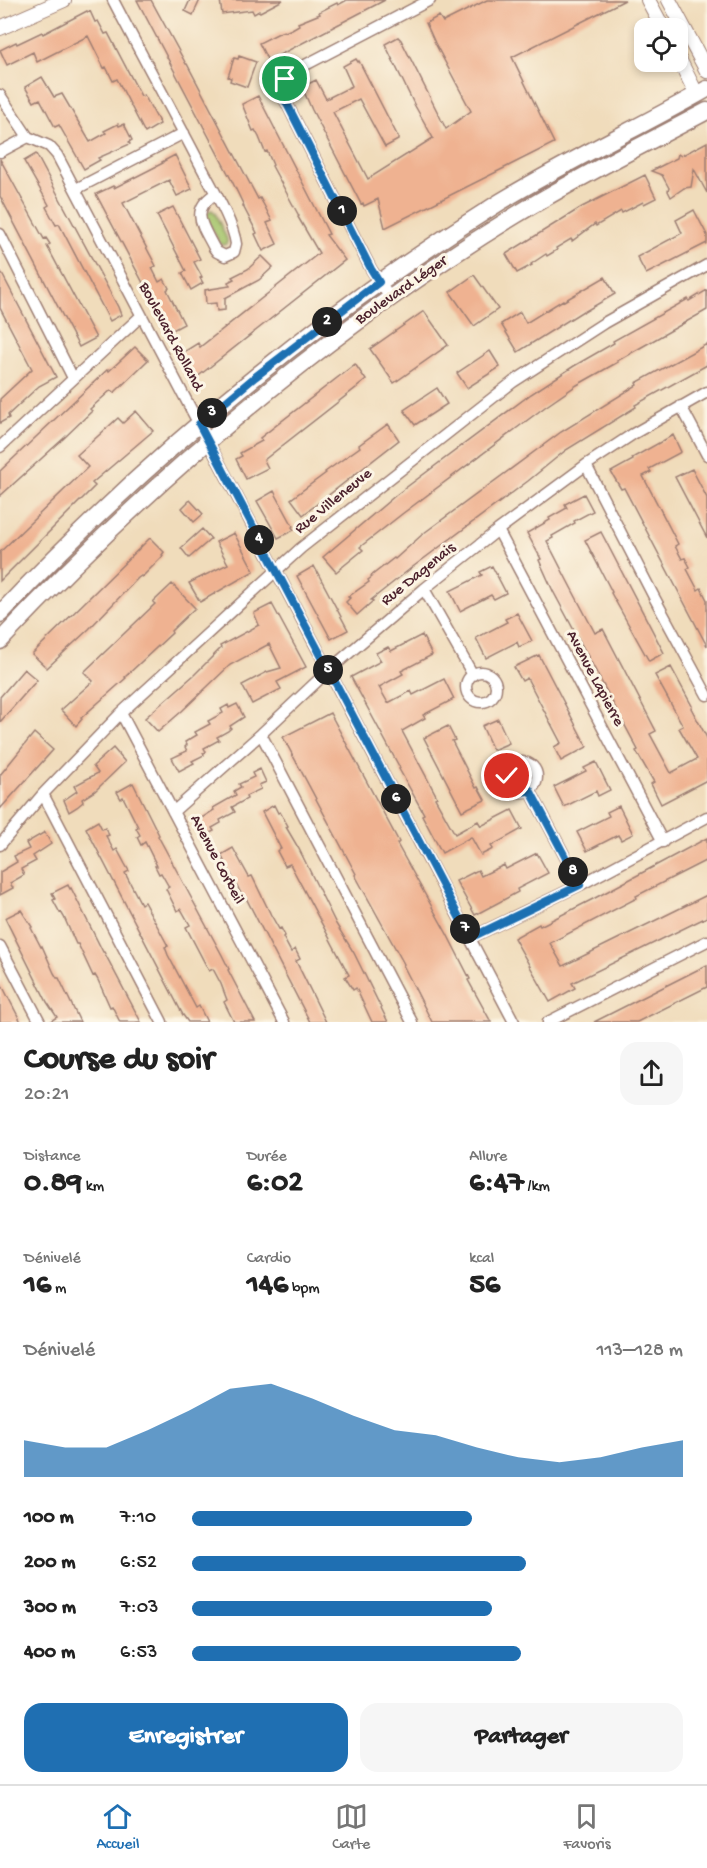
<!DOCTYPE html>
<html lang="fr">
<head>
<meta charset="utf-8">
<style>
	:root { --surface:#fff; --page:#f6f6f6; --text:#222; --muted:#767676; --line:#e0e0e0; --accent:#1f6fb2 }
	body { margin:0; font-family:"Gochi Hand",sans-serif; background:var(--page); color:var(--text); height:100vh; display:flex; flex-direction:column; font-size:22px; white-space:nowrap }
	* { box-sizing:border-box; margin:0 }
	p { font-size:20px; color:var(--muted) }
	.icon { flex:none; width:33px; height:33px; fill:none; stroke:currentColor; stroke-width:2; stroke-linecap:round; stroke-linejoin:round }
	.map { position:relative; height:1022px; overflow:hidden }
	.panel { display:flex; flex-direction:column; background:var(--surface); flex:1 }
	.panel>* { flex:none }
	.buttons { position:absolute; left:634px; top:18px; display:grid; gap:12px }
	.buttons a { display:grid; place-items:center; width:54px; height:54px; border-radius:12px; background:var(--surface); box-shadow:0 3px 9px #0003; font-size:30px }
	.pin { position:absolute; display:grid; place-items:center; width:51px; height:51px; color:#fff; margin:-26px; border:3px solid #fff; border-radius:50%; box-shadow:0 2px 6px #0007 }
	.km { position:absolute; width:30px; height:30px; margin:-15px; border-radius:50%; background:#222; color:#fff; font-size:16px; line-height:30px; text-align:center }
	.round { display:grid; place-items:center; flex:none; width:63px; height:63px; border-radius:18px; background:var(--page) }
	.summary { display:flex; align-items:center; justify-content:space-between; height:102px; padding:0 24px }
	h1 { font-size:33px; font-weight:700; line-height:45px }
	.metrics { display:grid; grid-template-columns:repeat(3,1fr); gap:9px; height:102px; padding:6px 24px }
	.metrics div { display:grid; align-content:center }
	.metrics b { font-size:30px; font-weight:700 }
	.metrics small { font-size:16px; font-weight:400 }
	.metrics p { font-size:16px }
	.chart { height:168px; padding:12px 24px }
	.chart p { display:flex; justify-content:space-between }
	.chart svg { width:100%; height:108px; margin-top:6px; fill:var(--accent); opacity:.7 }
	.action { display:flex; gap:12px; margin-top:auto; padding:12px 24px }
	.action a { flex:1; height:69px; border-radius:18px; background:var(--accent); color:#fff; font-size:24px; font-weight:700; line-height:69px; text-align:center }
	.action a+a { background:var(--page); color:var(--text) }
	ul { padding:0 24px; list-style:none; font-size:20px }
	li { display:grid; grid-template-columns:96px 72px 1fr; align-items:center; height:45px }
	li i { height:15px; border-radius:8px; background:var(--accent) }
	.dock { display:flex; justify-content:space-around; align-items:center; height:84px; border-top:2px solid var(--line); background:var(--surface); font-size:16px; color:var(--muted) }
	.dock a { display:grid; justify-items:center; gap:3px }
	.dock .active { color:var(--accent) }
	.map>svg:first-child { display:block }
	.green { fill:#a6c56c; stroke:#78724c; stroke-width:1.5 }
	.building { fill:#efb291 }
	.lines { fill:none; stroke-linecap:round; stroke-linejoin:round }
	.minor-casing { stroke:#9d7e73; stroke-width:13 }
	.tertiary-casing { stroke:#9d7e73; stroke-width:16 }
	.secondary-casing { stroke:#9d7e73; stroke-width:19 }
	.minor { stroke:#fff; stroke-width:10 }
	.tertiary { stroke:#fff; stroke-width:14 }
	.secondary { stroke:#fff; stroke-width:16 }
	.route-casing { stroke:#fff; stroke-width:12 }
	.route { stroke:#1f6fb2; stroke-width:8 }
	.labels { text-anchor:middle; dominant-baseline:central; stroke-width:6; stroke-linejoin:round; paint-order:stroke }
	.street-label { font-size:16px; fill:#4a1f2b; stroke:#fcf5e5 }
</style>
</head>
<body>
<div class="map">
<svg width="707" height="1022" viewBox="0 0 707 1022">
	<rect width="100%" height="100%" fill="#fcf5e5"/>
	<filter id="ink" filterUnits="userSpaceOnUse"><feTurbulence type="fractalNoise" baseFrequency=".0167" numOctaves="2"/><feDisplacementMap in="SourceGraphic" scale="12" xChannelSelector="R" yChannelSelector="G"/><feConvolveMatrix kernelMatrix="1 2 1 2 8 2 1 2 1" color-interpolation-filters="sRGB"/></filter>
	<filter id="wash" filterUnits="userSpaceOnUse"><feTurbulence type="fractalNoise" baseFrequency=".008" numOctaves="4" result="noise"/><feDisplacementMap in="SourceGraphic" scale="24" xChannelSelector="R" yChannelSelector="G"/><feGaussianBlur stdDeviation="1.35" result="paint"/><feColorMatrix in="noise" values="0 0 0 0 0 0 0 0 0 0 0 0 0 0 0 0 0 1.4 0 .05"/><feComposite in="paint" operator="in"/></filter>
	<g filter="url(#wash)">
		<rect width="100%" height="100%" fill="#f0dcbb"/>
		<!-- green -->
		<path class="green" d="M212,210L215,213L227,239V243L224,245L220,244L205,216L207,212Z"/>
		<g id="blocks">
			<!-- building -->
			<path class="building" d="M137,0H151L186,64H187L258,199L260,198L266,209L272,221L267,223L277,244L263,251L255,234L257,233L243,206H244L231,179Z
				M190,0H200L193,15L185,11Z
				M220,0H283L260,12L259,11L254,14L252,10L222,14Z
				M347,0H385L268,61L259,43L281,32L284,31L285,32L292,29L299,25L298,23L320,14L319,12L337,3L338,5Z
				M487,0H625L512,57L554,143L385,228L378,199L364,206L363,203L361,204L312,110L302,87L316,80L326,99L352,86L343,66L356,59L358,62L359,61L398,137V140L385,147L359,99L333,112L368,179L433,138L414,104L385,44L398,37L401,40L446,129L471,111L435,43L426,23L439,16L443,22Z
				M87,11L88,12L90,11L95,22L98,21L105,34L108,33L141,96L144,95L160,124L145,133L117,79L113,81L106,67L104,68L88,36L37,62L33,52L7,65L0,50L16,42L17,44L42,32L43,34Z
				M239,56L256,62L247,87L230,81L231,78L228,77L234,58L238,59Z
				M42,77L54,97L62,94L90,142L106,133L104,131L118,124L119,126L124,124L132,140L129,142L130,144L98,158L100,160L84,169L59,125L55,127L40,99L34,102L25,87Z
				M258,96L329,234L326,235L345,260L196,378L179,355L198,343L200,347L319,253L298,217L299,216L272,166L273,165L267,151L265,152L259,137L255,130L253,131L242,104Z
				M707,142V193L694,169L691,187L684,188L671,197L668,191L669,188L662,175L651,171L677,158L678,154L681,156Z
				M36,154L118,307L121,315L110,321L59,224L56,225L46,207L49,205L24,161Z
				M175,155L192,189L177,196L169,180L123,203L156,266L152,268L159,282L164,279L169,288L167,290L184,324L169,332L96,194L113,186L114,188L163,163L162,162Z
				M0,159L44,239L46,238L50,244L47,246L96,338L79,347L0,196Z
				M645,175L656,198L644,204L643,202L622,213L621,211L596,226L595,224L572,241L571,239L556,248L557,250L547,256L546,254L531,264L532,265L517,273L506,254L582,207Z
				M173,207L200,259L194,262L202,277L200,278L203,283L191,290L182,273L186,271L157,215Z
				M694,210L707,235V243L646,274L637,257L682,233L676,220Z
				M262,256L273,267L259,280L225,298V310L217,311L216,303L206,304L205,290L230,286L228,282L234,279L232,277L248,269Z
				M0,270L56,377L39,386L8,415L9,418L0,423V399L32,369L0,308Z
				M474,275L498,309L474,326L450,292Z
				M605,277L615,294L584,312L583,311L518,352L501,324L520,312L526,323L563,300L564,301Z
				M707,290V310L617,361L618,362L577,385L545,407L402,514L360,547L363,550L336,572L323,557L396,495L531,394L574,366L614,343L613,341L688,299L689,301Z
				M424,311L448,345L394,383L370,349Z
				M707,344V365L635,405L636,407L566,450L528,481L410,569L371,600L373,601L357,615L346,602L350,598L348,597L369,582L368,580L372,577L371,576L394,558L395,559L424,533L561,432L637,385L636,383Z
				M135,347L148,360L114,393L111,390L90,409L92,411L63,439L0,496V471L108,369L109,371Z
				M490,351L500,367L467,388L457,373Z
				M355,364L366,380L264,460L268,468L246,479L236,459L242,456L240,453L262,441L260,438Z
				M437,388L447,404L415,425L404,410Z
				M136,411L153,431L92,483L95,486L0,581V552L88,467L77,455L118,418L123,423Z
				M388,424L399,440L303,515L291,499L326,473L325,472L360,447L359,445Z
				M673,435L681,452L649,469L651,472L643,476L678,544L675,546L682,559L685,558L690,567L687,569L698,590L701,588L707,600V646L624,488L621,489L611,472L633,460L632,458Z
				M692,469L707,498V538L675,477Z
				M274,491L293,526L292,527L294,530L278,538L257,501Z
				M584,494L593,511L574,521L575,523L552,536L553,538L547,541L567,580L595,633L603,629L656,731L650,734L671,773L697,759L679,728L683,726L655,675L671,667L692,706L691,708L707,738V780L661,804L651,784L654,782L636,751L638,750L553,591L539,560L541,559L527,533L550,520L549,518L567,508L565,504Z
				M190,500L203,514L194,522L182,508Z
				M202,529L211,539L189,558L181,548Z
				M601,532L664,653L649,661L611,593L612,592L585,540Z
				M234,533L254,571L200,602L189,583L228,564L216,542Z
				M150,538L164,552L162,555L163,556L142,577L141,576L138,578L89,629L47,668L32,654Z
				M314,566L348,630L331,639L297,576Z
				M492,566L506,593L494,599L491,595L460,611L450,591L482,575L480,572Z
				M172,584L195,608L171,631L172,633L125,677L126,678L81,718L82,719L76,726L61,710L93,681L84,672L155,604L153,602Z
				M272,604L306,667L277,682L281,689L252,704L242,685L267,672L281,668L269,644L230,665L182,711L158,732L145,718L194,675L221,648L220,646L259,625L254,613Z
				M517,613L532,641L519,647L517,642L486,658L476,638L507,622L505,619Z
				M422,635L432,655L401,671L403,674L379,687L388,703L411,691L413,695L444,679L454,699L423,715L425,718L402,731L437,797L435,798L455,834L478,821L481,826L512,810L522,829L491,846L493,849L481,855L471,837L442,853L422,815L424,814L399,769L400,768L351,677L381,661L376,653L388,647L391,651Z
				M539,655L587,747L561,761L554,747L561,743L527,678L522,681L514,667Z
				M24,669L37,680L0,722V697Z
				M237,704L244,717L230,726L231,728L228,731L217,737L219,740L204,748L206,752L203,753L204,755L192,761L194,763L179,771L172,758L187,751L185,747L187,745L185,742L197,735L195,732L210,724L208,721L223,713L221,709L228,705L229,708Z
				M330,713L399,842L397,844L447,934L470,979L468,980L491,1022H432L403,965L404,964L355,875L356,874L283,737Z
				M498,719L509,743L493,750L482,726Z
				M448,726L455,740L452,741L476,788L478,787L485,800L462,811L424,738Z
				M34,733L53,750L0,809V775Z
				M113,748L125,762L95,791L82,799L83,802L77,807L69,812L64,800L77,791L74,786L98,773L93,766Z
				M596,762L610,790L598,796L596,791L564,807L554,787L586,771L584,768Z
				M260,769L266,782L259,785L261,789L246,796L247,799L232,807L235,812L220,820L221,823L212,828L214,831L206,835L200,819L214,810L213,808L236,795L234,791L241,787L239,784L254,777L252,773Z
				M133,783L159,835L158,836L222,955L229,969L228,970L255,1022H234L224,1002L227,1000L221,984L213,969L209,971L186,927L190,925L181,909L177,911L166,889L169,887L161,873L159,874L155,866H157L145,842L141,845L137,837L140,835L136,828L138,827L123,797L121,799L117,792Z
				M274,805L278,813L280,812L288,826L286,827L299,849L336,924L354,953L388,1022H372L356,988L353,990L345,977L349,975L290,864L285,866L277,851L281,849L262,812Z
				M619,806L633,834L621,840L618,835L587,851L577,832L609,816L607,812Z
				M98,821L102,829L105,828L109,835L106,836L114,851L117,849L125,864L129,871L125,873L141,904L144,902L160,931L168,946L165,947L168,955L196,1008L199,1006L207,1022H188L183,1015L86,828Z
				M45,832L51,844L33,856L36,861L21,869L24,875L10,883L13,888L0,895V872L17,862L14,856L29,849L26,843Z
				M707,838V860L636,896L637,898L550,943L563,966L707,895V917L572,983L575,988L550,1002L514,938L539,924L540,926L595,898Z
				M233,848L249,877L252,876L271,915L279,929L281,928L285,936L283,937L291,952L295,949L300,959L296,961L326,1022H310L246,898L244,899L221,855Z
				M537,853L548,873L517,889L518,892L475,915L456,881L478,870L481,876L504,865L506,869Z
				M68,885L70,889L71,888L103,952H104L141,1022H120L112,1006L110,1007L98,980L95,975L93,976L78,944H76L64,917L61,912L60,913L53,900L55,899L52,893Z
				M21,910L32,927L31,928L41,947L42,946L54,973L57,978H59L80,1022H49L57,1017L47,1002L5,918Z
				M707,965V987L637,1022H594Z
				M0,981L7,995L21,1022H0Z"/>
		</g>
	</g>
	<g filter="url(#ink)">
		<use href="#blocks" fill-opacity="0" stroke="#9d7e73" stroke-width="1.5"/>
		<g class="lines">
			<!-- minor casing -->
			<g class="minor-casing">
				<path id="minor" d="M113,0C142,56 173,112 202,168C213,189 233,222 236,244L234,252L225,256L217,252L214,248C203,226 189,211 215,194
					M0,95L28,137L49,146L57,155L514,1022
					M0,152L28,137
					M76,189L184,133
					M0,234L73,378
					M390,298L371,269L284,98C280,88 283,81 290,73L430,0
					M681,406L707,455
					M0,447L141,316
					M586,465L655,599L707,695
					M498,530L663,842
					M424,589L473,675
					M466 687a15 15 0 1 1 30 0a15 15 0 1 1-30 0Z
					M121,713L284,1022
					M261,734L412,1022
					M507 777a15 15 0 1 1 30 0a15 15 0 1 1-30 0Z
					M530,790L580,885
					M43,794L162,1022
					M173,812L261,734L328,671L424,589L498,530L586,465L633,434L707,392
					M0,845L43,794L121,713L301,548L513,382L604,323L707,265
					M470,938L580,885L707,817
					M0,946L40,1022
					M548,1022L707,941"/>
			</g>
			<!-- tertiary casing -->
			<g class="tertiary-casing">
				<path id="tertiary" d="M648,0L663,28
					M669,0L707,71
					M0,28L64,0
					M678,57L697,95"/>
			</g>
			<!-- secondary casing -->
			<g class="secondary-casing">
				<path id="secondary" d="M0,614C148,457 316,317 500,202C567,161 638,128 707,89
					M0,641C153,479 325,332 516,215C578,177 643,145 707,111"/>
			</g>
			<!-- minor -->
			<use href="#minor" class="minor"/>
			<!-- tertiary -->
			<use href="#tertiary" class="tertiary"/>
			<!-- secondary -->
			<use href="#secondary" class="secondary"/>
		</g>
	</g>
	<g class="lines" filter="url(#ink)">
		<!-- route casing -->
		<g class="route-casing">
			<path id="route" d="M285,79L282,92L284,98L371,269L379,282L255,377L199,424L470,938L580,885L530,790C518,795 508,789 507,776"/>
		</g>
		<!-- route -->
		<use href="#route" class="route"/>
	</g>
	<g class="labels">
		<!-- street labels -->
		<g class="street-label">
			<text transform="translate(402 291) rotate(-35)">Boulevard Léger</text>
			<text transform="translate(170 337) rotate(62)">Boulevard Rolland</text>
			<text transform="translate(334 502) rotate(-39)">Rue Villeneuve</text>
			<text transform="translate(419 575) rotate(-39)">Rue Dagenais</text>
			<text transform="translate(594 679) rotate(62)">Avenue Lapierre</text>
			<text transform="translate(216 860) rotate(62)">Avenue Corbeil</text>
		</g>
	</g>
</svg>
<div class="buttons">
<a><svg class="icon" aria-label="locate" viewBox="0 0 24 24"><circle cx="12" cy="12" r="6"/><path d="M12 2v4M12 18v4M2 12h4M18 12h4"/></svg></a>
</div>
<div class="pin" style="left:285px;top:79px;background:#1e9e55"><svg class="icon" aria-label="arrive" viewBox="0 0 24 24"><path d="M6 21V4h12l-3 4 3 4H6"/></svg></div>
<div class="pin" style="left:507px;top:776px;background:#d93025"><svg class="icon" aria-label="check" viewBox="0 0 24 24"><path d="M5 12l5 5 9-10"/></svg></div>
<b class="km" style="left:342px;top:211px">1</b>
<b class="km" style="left:327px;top:322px">2</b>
<b class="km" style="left:212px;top:413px">3</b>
<b class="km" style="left:259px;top:540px">4</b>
<b class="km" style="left:328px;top:670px">5</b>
<b class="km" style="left:396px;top:799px">6</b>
<b class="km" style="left:465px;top:929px">7</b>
<b class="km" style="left:573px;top:872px">8</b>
</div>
<section class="panel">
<div class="summary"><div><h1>Course du soir</h1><p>20:21</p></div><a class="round"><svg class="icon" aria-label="share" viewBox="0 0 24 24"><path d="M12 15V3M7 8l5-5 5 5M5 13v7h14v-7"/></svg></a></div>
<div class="metrics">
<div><p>Distance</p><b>0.89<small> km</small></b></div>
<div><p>Durée</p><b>6:02</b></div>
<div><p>Allure</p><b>6:47<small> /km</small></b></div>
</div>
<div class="metrics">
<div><p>Dénivelé</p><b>16<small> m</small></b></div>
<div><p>Cardio</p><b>146<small> bpm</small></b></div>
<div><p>kcal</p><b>56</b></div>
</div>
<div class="chart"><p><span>Dénivelé</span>113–128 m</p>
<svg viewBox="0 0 160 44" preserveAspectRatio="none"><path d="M0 44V29L10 32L20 32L30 25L40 17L50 8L60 6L70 12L80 19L90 25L100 27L110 32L120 36L130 38L140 36L150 32L160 29V44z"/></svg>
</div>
<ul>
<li><b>100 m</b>7:10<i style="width:57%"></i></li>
<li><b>200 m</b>6:52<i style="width:68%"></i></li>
<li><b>300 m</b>7:03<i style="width:61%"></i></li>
<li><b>400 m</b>6:53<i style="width:67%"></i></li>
</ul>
<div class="action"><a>Enregistrer</a><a>Partager</a></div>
</section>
<nav class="dock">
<a class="active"><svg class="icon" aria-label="home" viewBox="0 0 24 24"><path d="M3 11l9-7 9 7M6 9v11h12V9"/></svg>Accueil</a>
<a><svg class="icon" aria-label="map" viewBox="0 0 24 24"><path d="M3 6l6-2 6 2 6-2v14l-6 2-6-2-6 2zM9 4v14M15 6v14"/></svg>Carte</a>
<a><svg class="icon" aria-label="saved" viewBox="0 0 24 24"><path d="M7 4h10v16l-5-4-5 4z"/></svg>Favoris</a>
</nav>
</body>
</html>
